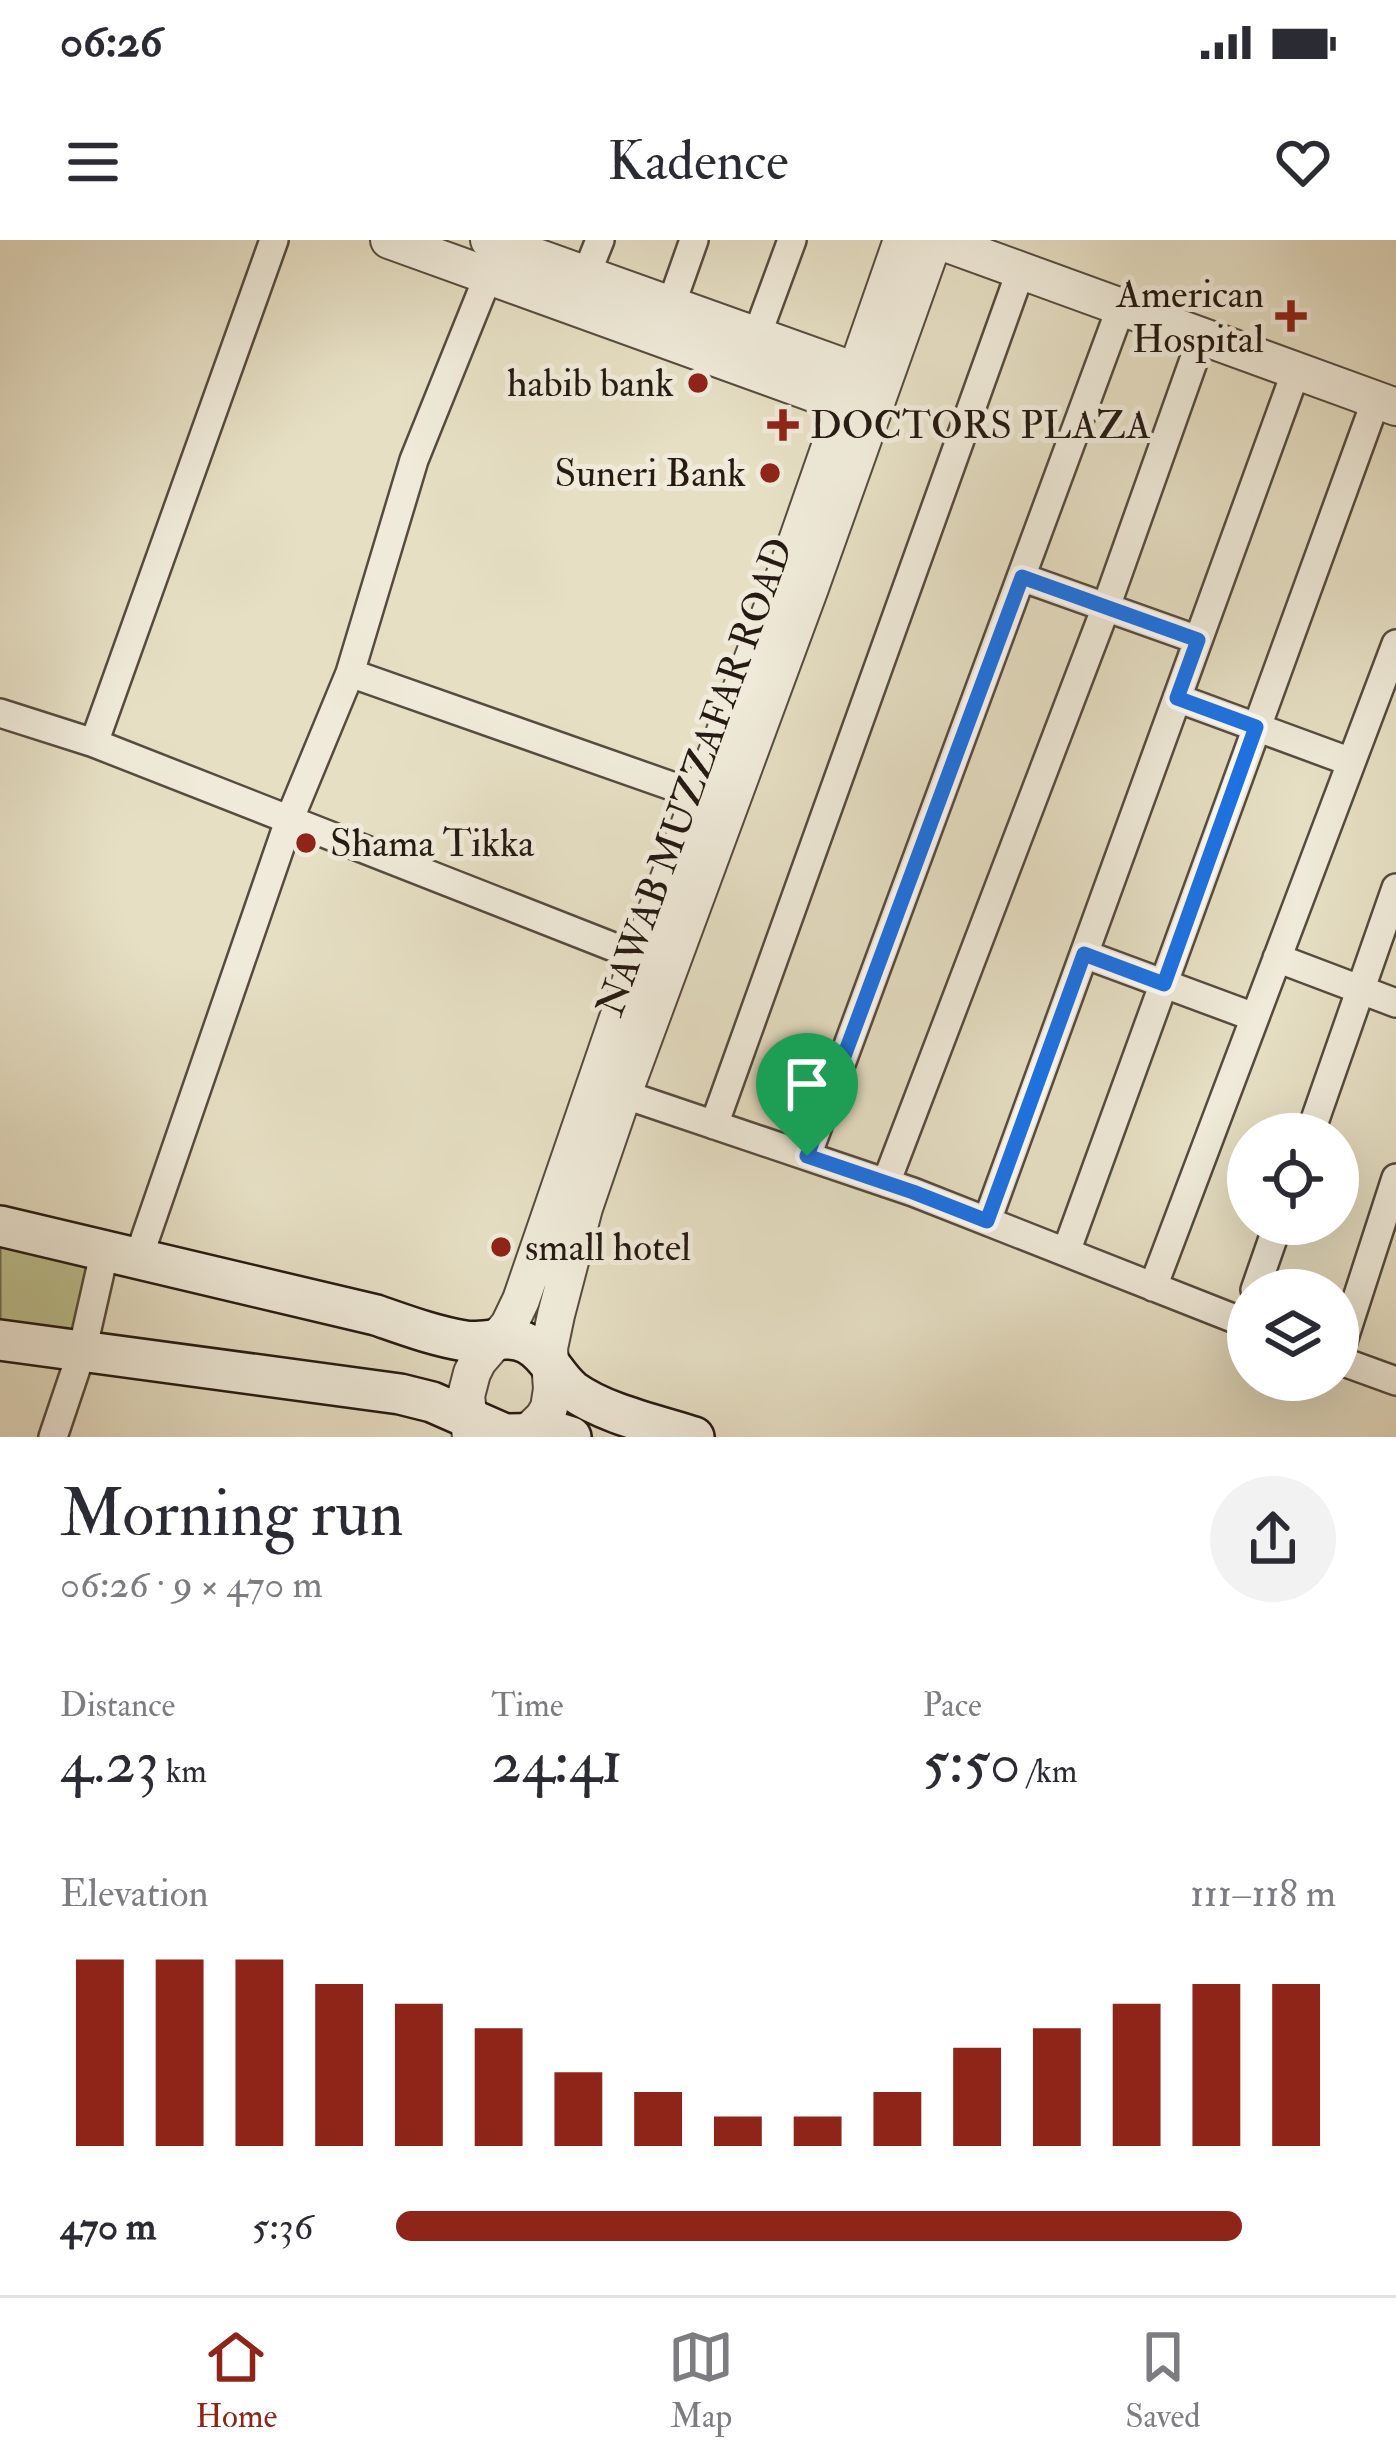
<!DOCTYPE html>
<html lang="en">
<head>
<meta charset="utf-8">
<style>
	:root { --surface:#fff; --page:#f2f2f3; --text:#2b2b33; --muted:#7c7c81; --line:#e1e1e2; --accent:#8f2418 }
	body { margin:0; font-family:"IM FELL Double Pica",serif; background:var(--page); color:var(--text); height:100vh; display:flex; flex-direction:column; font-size:45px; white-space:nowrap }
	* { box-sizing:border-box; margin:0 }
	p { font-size:39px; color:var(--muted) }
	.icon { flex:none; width:66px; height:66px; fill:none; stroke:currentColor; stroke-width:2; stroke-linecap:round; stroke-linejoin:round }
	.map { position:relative; height:1197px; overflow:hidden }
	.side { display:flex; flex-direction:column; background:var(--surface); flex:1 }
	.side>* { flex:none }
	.fabs { position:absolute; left:1227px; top:873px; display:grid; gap:24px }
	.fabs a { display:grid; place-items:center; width:132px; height:132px; border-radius:50%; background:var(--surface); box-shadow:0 12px 48px #0002; font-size:60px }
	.pin { position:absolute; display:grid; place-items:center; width:102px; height:102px; color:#fff; margin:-123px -51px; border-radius:50% 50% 50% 0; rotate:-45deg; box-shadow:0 0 12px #0007 }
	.pin .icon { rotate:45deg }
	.round { display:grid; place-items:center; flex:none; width:126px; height:126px; border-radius:63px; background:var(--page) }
	.summary { display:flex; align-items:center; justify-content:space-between; height:204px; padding:0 60px }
	h1 { font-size:66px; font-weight:600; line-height:90px }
	.figures { display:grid; grid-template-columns:repeat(3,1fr); gap:18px; height:204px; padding:12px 60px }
	.figures div { display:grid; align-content:center }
	.figures b { font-size:60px; font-weight:600 }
	.figures small { font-size:33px; font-weight:400 }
	.figures p { font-size:33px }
	.chart { height:336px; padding:24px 60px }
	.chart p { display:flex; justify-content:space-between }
	.chart svg { width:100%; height:216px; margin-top:12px; stroke:var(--accent); stroke-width:6 }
	ul { padding:0 60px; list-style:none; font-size:39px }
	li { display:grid; grid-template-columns:192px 144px 1fr; align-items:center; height:90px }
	li i { height:30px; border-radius:15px; background:var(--accent) }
	.status { display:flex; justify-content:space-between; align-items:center; height:84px; padding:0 60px; background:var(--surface); direction:ltr }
	.status svg { height:33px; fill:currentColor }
	header { display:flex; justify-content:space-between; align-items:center; height:156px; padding:0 60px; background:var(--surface); font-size:54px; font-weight:600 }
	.tabs { display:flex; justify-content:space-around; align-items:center; height:168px; border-top:3px solid var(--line); background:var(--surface); font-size:33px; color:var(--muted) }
	.tabs a { display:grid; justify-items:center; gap:6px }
	.tabs .active { color:var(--accent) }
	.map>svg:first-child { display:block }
	.green { fill:#bdc08f; stroke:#726d51; stroke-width:3 }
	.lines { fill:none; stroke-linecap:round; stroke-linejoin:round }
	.minor-casing { stroke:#564b3f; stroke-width:32 }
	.tertiary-casing { stroke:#564b3f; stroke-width:40 }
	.secondary-casing { stroke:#261a13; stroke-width:44 }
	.minor { stroke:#efead9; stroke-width:27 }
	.tertiary { stroke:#efead9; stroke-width:36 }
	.secondary { stroke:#efead9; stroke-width:39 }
	.route-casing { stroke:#fff; stroke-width:24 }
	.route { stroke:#1a73e8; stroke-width:15 }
	.poi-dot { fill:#8f2418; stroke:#efead9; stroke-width:4.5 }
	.labels { text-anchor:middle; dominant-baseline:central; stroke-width:10; stroke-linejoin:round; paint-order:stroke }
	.poi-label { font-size:39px; fill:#261a13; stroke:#efead9; text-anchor:end }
	.street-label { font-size:39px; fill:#261a13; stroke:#efead9 }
</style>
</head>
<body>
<div class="status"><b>06:26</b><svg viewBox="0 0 49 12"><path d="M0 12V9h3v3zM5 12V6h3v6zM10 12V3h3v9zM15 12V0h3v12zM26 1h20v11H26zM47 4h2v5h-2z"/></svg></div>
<header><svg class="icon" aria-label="menu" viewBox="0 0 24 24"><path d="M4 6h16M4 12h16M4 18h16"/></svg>Kadence<svg class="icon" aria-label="heart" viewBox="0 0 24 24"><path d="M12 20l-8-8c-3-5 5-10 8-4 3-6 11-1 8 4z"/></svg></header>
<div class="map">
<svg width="1396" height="1197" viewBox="0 0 1396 1197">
	<rect width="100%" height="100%" fill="#e6dfc4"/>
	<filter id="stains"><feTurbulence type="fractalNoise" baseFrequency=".00167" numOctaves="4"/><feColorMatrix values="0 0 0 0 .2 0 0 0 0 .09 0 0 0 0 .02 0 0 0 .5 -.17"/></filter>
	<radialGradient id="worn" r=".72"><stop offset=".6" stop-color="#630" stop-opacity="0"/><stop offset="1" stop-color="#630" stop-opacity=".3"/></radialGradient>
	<!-- green -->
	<path class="green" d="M0,1005L88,1023L77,1096L0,1081Z"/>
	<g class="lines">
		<!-- minor casing -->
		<g class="minor-casing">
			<path id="minor" d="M586,35L600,0
				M671,65L694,0
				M750,114L792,0
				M1021,337L1198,400
				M350,433L700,556
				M1177,458L1351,522
				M0,473L94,503L639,717
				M94,503L274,0
				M1084,714L1254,777
				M1277,718L1396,763
				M623,854L913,952L1248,1084
				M714,885L1021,30
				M1310,894L1396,648
				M807,916L1121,67
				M886,943L1106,367L1202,97
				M987,981L1296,131
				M1066,1012L1376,160
				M138,1019L290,578L350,433L414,220L489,34L499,19
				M1153,1047L1396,404
				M1255,1050L1278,984
				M1338,1117L1396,938
				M1338,1120L1396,1141
				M53,1197L82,1111L105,1010"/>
		</g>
		<!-- tertiary casing -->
		<g class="tertiary-casing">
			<path id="tertiary" d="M389,0L868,173
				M489,0L875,138
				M937,0L1396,167
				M471,1197L466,1156L472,1133L478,1121L509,1085L521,1060L639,717L789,324L902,0
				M523,1197L543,1178L549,1168L552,1149L549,1108L556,1075L584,968L623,854L810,348L934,0"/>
		</g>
		<!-- secondary casing -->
		<g class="secondary-casing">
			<path id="secondary" d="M0,986L376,1075C405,1085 434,1096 465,1101C486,1104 508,1093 528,1104C548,1114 556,1138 573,1151C605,1174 657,1185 694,1197
				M0,1100L400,1154L432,1162L505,1194L558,1193L571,1197"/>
		</g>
		<!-- minor -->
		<use href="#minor" class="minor"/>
		<!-- tertiary -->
		<use href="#tertiary" class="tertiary"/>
		<!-- secondary -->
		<use href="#secondary" class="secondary"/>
	</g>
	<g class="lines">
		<!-- route casing -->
		<g class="route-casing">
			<path id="route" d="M1022,337L1198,400L1177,458L1256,487L1164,744L1084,714L987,981L913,952L807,916Z"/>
		</g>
		<!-- route -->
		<use href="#route" class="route"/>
	</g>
	<!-- markers -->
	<g class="poi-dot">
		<path d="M1285 58h12v12h12v12h-12v12h-12v-12h-12v-12h12z"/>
		<circle cx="698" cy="143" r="12"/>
		<path d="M777 167h12v12h12v12h-12v12h-12v-12h-12v-12h12z"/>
		<circle cx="770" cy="233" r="12"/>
		<circle cx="306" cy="603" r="12"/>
		<circle cx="501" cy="1007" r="12"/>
	</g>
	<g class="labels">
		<!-- poi labels -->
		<g class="poi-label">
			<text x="1264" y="54">American<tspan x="1264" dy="45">Hospital</tspan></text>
			<text x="674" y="143">habib bank</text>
			<text x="810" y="185" text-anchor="start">DOCTORS PLAZA</text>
			<text x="746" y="233">Suneri Bank</text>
			<text x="330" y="603" text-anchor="start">Shama Tikka</text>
			<text x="525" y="1007" text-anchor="start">small hotel</text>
		</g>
		<!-- street labels -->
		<g class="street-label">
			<text transform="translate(695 537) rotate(-70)">NAWAB MUZZAFAR ROAD</text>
		</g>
	</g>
	<rect width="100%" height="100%" filter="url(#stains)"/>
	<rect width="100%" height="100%" fill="url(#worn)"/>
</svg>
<div class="fabs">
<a><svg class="icon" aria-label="locate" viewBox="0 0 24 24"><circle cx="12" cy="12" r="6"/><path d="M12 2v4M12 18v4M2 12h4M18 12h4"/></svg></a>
<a><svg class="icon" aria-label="layers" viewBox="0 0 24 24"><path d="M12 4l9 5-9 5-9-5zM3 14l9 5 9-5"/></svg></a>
</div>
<div class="pin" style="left:807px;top:916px;background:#1e9e55"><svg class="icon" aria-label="arrive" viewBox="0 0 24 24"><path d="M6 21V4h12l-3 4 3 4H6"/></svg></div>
</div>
<section class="side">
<div class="summary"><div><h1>Morning run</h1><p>06:26 · 9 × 470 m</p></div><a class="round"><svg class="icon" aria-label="share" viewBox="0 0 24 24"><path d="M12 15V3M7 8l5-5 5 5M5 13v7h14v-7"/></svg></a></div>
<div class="figures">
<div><p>Distance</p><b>4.23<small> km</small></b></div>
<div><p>Time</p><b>24:41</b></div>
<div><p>Pace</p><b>5:50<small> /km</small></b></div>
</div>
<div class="chart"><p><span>Elevation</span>111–118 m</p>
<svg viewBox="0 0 160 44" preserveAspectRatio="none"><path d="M5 44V6M15 44V6M25 44V6M35 44V11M45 44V15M55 44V20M65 44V29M75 44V33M85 44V38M95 44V38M105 44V33M115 44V24M125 44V20M135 44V15M145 44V11M155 44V11"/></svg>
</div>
<ul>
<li><b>470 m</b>5:36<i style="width:90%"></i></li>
</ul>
</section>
<nav class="tabs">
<a class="active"><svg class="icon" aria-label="home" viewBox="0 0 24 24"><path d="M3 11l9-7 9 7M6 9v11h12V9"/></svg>Home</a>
<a><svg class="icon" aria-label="map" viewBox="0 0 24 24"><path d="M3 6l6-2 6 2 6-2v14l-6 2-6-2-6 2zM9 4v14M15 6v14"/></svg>Map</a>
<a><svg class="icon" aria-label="saved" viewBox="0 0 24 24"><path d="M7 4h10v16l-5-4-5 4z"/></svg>Saved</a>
</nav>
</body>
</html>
